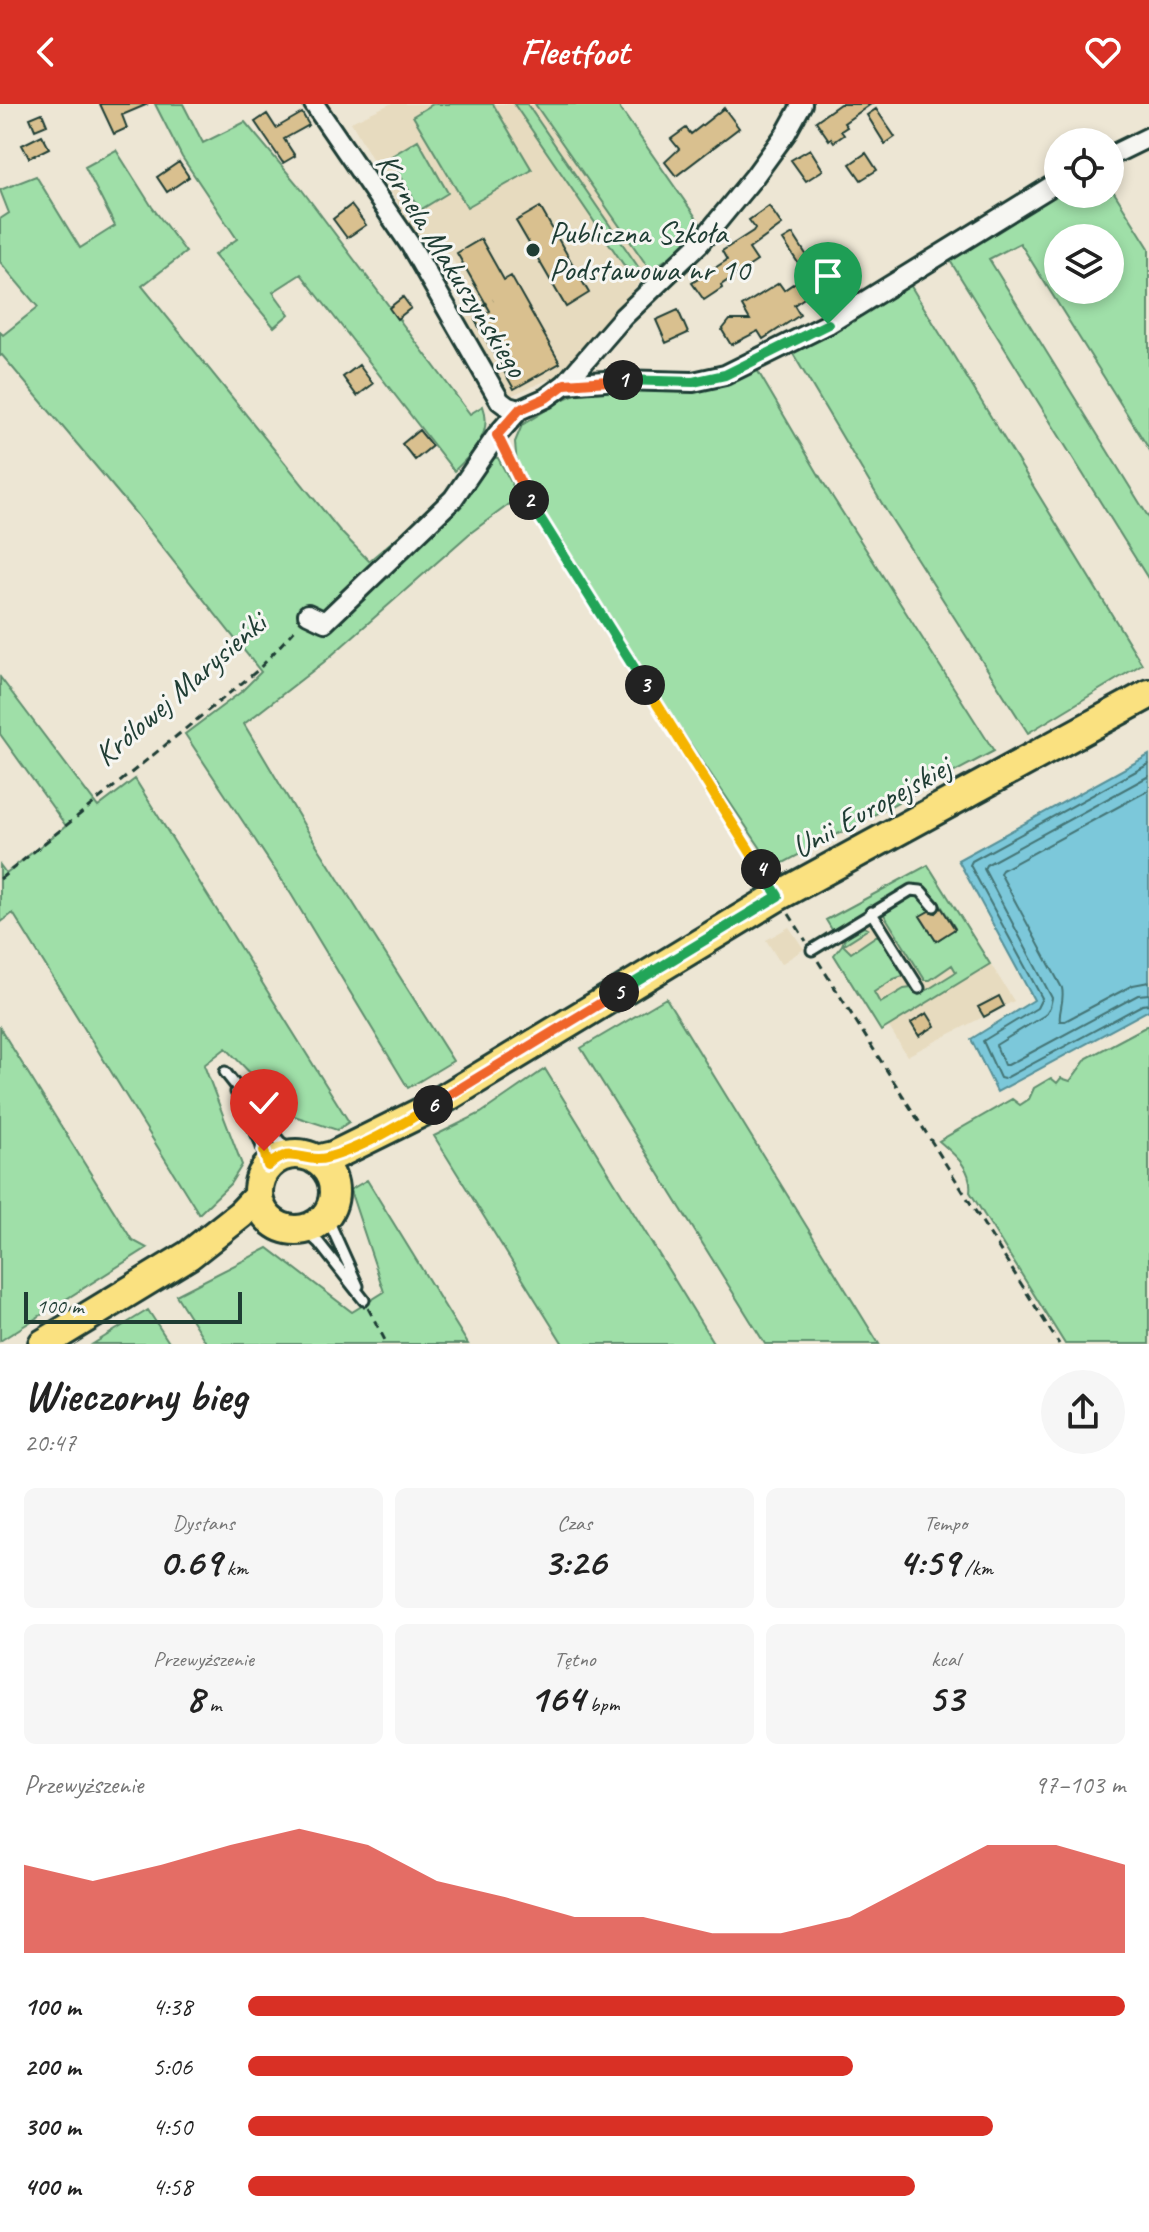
<!DOCTYPE html>
<html lang="pl">
<head>
<meta charset="utf-8">
<style>
	:root { --surface:#fff; --page:#f6f6f6; --text:#222; --muted:#767676; --accent:#d93025 }
	body { margin:0; font-family:Caveat,sans-serif; background:var(--page); color:var(--text); height:100vh; display:flex; flex-direction:column; font-size:30px; white-space:nowrap }
	* { box-sizing:border-box; margin:0 }
	p { font-size:26px; color:var(--muted) }
	.icon { flex:none; width:44px; height:44px; fill:none; stroke:currentColor; stroke-width:2; stroke-linecap:round; stroke-linejoin:round }
	.map { position:relative; height:1240px; overflow:hidden }
	.drawer { display:flex; flex-direction:column; background:var(--surface); flex:1 }
	.drawer>* { flex:none }
	.tools { position:absolute; left:1044px; top:24px; display:grid; gap:16px }
	.tools a { display:grid; place-items:center; width:80px; height:80px; border-radius:50%; background:var(--surface); box-shadow:0 4px 12px #0003; font-size:40px }
	.scale { position:absolute; left:24px; bottom:20px; width:218px; box-sizing:border-box; padding-left:8px; border:4px solid #1f3d34; border-top:0; font-size:22px; line-height:28px; white-space:nowrap; color:#1f3d34; -webkit-text-stroke:6px #f6f6f2; paint-order:stroke }
	.pin { position:absolute; display:grid; place-items:center; width:68px; height:68px; color:#fff; margin:-82px -34px; border-radius:50% 50% 50% 0; rotate:-45deg; box-shadow:0 0 8px #0007 }
	.pin .icon { rotate:45deg }
	.km { position:absolute; width:40px; height:40px; margin:-20px; border-radius:50%; background:#222; color:#fff; font-size:22px; line-height:40px; text-align:center }
	.round { display:grid; place-items:center; flex:none; width:84px; height:84px; border-radius:42px; background:var(--page) }
	.headline { display:flex; align-items:center; justify-content:space-between; height:136px; padding:0 24px }
	h1 { font-size:44px; font-weight:600; line-height:60px }
	.metrics { display:grid; grid-template-columns:repeat(3,1fr); gap:12px; height:136px; padding:8px 24px }
	.metrics div { display:grid; align-content:center; border-radius:12px; background:var(--page); text-align:center }
	.metrics b { font-size:40px; font-weight:600 }
	.metrics small { font-size:22px; font-weight:400 }
	.metrics p { font-size:22px }
	.chart { height:224px; padding:16px 24px }
	.chart p { display:flex; justify-content:space-between }
	.chart svg { width:100%; height:144px; margin-top:8px; fill:var(--accent); opacity:.7 }
	ul { padding:0 24px; list-style:none; font-size:26px }
	li { display:grid; grid-template-columns:128px 96px 1fr; align-items:center; height:60px }
	li i { height:20px; border-radius:10px; background:var(--accent) }
	header { display:flex; justify-content:space-between; align-items:center; height:104px; padding:0 24px; background:var(--accent); color:#fff; font-size:36px; font-weight:600 }
	.map>svg:first-child { display:block }
	.built { fill:#e7dbbf }
	.green { fill:#9fdfa8; stroke:#5f8e6e; stroke-width:2; fill-rule:evenodd }
	.water { fill:#7bc8da; stroke:#569098; stroke-width:2 }
	.lines { fill:none; stroke-linecap:round; stroke-linejoin:round }
	.shore { stroke:#447576; stroke-width:2 }
	.building { fill:#d9c08f; stroke:#1f3d34; stroke-width:2 }
	.lane-casing { stroke:#1f3d34; stroke-width:15 }
	.street-casing { stroke:#1f3d34; stroke-width:24 }
	.primary-casing { stroke:#1f3d34; stroke-width:34 }
	.path { stroke:#1f3d34; stroke-width:3; stroke-dasharray:8 6; stroke-linecap:butt }
	.lane { stroke:#f6f6f2; stroke-width:9 }
	.street { stroke:#f6f6f2; stroke-width:18 }
	.primary { stroke:#fae180; stroke-width:28 }
	.split-1-casing { stroke:#fff; stroke-width:16 }
	.split-2-casing { stroke:#fff; stroke-width:16 }
	.split-3-casing { stroke:#fff; stroke-width:16 }
	.split-4-casing { stroke:#fff; stroke-width:16 }
	.split-5-casing { stroke:#fff; stroke-width:16 }
	.split-6-casing { stroke:#fff; stroke-width:16 }
	.split-7-casing { stroke:#fff; stroke-width:16 }
	.split-1 { stroke:#22a559; stroke-width:10 }
	.split-2 { stroke:#f0652b; stroke-width:10 }
	.split-3 { stroke:#22a559; stroke-width:10 }
	.split-4 { stroke:#f5b400; stroke-width:10 }
	.split-5 { stroke:#22a559; stroke-width:10 }
	.split-6 { stroke:#f0652b; stroke-width:10 }
	.split-7 { stroke:#f5b400; stroke-width:10 }
	.poi-dot { fill:#1f3d34; stroke:#f6f6f2; stroke-width:3 }
	.labels { text-anchor:middle; dominant-baseline:central; stroke-width:6; stroke-linejoin:round; paint-order:stroke }
	.poi-label { font-size:32px; fill:#1f3d34; stroke:#f6f6f2; text-anchor:start }
	.street-label { font-size:32px; fill:#1f3d34; stroke:#f6f6f2 }
</style>
</head>
<body>
<header><svg class="icon" aria-label="back" viewBox="0 0 24 24"><path d="M15 5l-7 7 7 7"/></svg>Fleetfoot<svg class="icon" aria-label="heart" viewBox="0 0 24 24"><path d="M12 20l-8-8c-3-5 5-10 8-4 3-6 11-1 8 4z"/></svg></header>
<div class="map">
<svg width="1149" height="1240" viewBox="0 0 1149 1240">
	<rect width="100%" height="100%" fill="#ede6d4"/>
	<filter id="ink" filterUnits="userSpaceOnUse"><feTurbulence type="fractalNoise" baseFrequency=".0125" numOctaves="2"/><feDisplacementMap in="SourceGraphic" scale="16" xChannelSelector="R" yChannelSelector="G"/><feConvolveMatrix kernelMatrix="1 2 1 2 8 2 1 2 1" color-interpolation-filters="sRGB"/></filter>
	<g filter="url(#ink)">
		<!-- built -->
		<path class="built" d="M390,0H535L650,166L564,269L512,291L508,290L465,215L481,205L451,153L437,161L429,143L421,140L351,18Z
			M928,761L1014,897L907,952L889,923L881,927L834,851L842,841L826,816Z
			M789,823L804,845L781,860L766,836Z"/>
		<!-- green -->
		<path class="green" d="M155,0H183L203,39L245,18L302,86L470,310L483,302C493,329 473,349 454,367L301,170L273,188L289,210L274,223L214,151L237,135L182,53Z
			M433,0H493L532,66L467,103L413,12Z
			M514,0H527L641,167L632,173Z
			M535,0H617L702,122L685,143L650,166Z
			M418,36L448,89L420,106L390,53Z
			M116,46L152,103L186,148L142,182L340,427L369,457L492,353L498,354L519,393L469,430L324,558L244,620L304,721L453,957L408,984L291,790L185,630L241,588L261,568L132,405L2,251L0,252V228L3,231L38,203L0,158V115L9,109L0,86L36,72L80,144L115,122L85,63Z
			M1110,82L1149,144V345L1020,139L989,155L1149,414V476L949,155L1058,85V90H1110ZM1058,134H1110V186H1058Z
			M909,179L1142,560L1028,629L887,408L792,248Z
			M756,264L823,378L994,647L774,764L675,617L529,385L517,363L515,338L522,321L564,295L591,283Z
			M0,573L98,703L135,675L349,1018L337,1026L291,1011L226,944L204,961L242,1061L230,1080L199,1110L13,809L0,819V761L6,769L66,722L0,630Z
			M928,761L990,860L881,927L834,851L842,841L845,834L864,823L868,825L843,841L851,849L876,832H881L906,871L894,875L874,888L880,899L904,885L911,884L919,891L956,868L952,861L930,876H925L883,809L884,807L915,789L919,791L931,805L921,813L936,837L955,824L940,800L938,801C931,791 926,782 913,782L834,829L826,816Z
			M666,894L879,1240H765L581,944Z
			M1149,921V1240H1065L970,1088C973,1065 955,1051 939,1037L1012,995L1020,1001L1029,995L1034,984L1051,974L1057,979L1061,974L1070,977L1087,954Z
			M0,924L132,1136L147,1144L0,1237Z
			M545,965L714,1240H563L434,1032L481,1009Z
			M367,1076L468,1240H207L176,1191L268,1144L352,1208L384,1188L350,1086Z
			M148,1206L170,1240H93Z"/>
		<!-- water -->
		<path class="water" d="M1149,651V906L997,988L971,935L1034,896L958,756Z"/>
		<g class="lines">
			<!-- shore -->
			<path class="shore" d="M1149,660L972,757L970,761L1042,894L1037,904L983,937L1000,974L1004,975L1142,901L1149,900
				M1149,672L986,761L984,765L1052,894L1050,903L1045,911L996,941L1004,961H1008L1138,891L1149,890
				M1149,686L1002,766L1000,769L1062,884C1065,897 1058,908 1060,917H1065L1133,881L1149,878"/>
		</g>
		<!-- building -->
		<path class="building" d="M100,0H148L122,11L127,24L114,30Z
			M840,0H871L844,19L847,23L841,27L844,31L834,38L831,34L829,36L816,17Z
			M724,4L739,24L676,72L665,58L679,45L671,35L686,24L691,30Z
			M876,5L895,33L885,40L867,11Z
			M42,9L47,21L35,26L30,14Z
			M302,9L309,21L284,35L295,52L283,59L255,18L267,10L276,24Z
			M42,31L49,44L29,54L22,41Z
			M810,45L823,66L806,77L791,56Z
			M866,49L877,66L861,76L850,60Z
			M179,58L189,73L167,88L157,73Z
			M351,101L366,121L347,134L333,115Z
			M769,102L782,121L749,145L757,157L721,181L722,184L704,196L692,179L727,156L722,147L753,127L755,124L749,116Z
			M540,103L589,189L566,203L516,117Z
			M793,130L825,180L794,201L800,211L763,235L758,227L731,241L722,226L730,216H750L742,202L779,179L784,186L806,171L783,136Z
			M481,135L504,176L511,172L560,259L514,285L475,216L490,207L457,149Z
			M403,193L411,204L397,215L389,204Z
			M678,206L688,229L666,239L656,216Z
			M359,261L373,280L357,292L343,273Z
			M419,326L432,342L415,356L402,340Z
			M941,803L955,825L936,837L920,812L929,807L936,809Z
			M999,892L1004,902L984,913L978,903Z
			M927,909L935,922L919,932L911,919Z"/>
		<g class="lines">
			<!-- lane casing -->
			<g class="lane-casing">
				<path id="lane" d="M871,808L919,884
					M812,846L911,786L921,787L934,802
					M225,968L280,1038L297,1050
					M236,988L260,1037L268,1062
					M326,1111L358,1182
					M304,1125L319,1139L364,1196"/>
			</g>
			<!-- street casing -->
			<g class="street-casing">
				<path id="street" d="M314,0L411,142L500,297L508,303L519,306
					M1110,52L1149,33
					M565,280L618,276L693,278L725,271L828,220L1058,78
					M308,510L325,518L453,395L497,331L519,306L546,294L565,280L623,213L699,140L754,73L786,29L802,0"/>
			</g>
			<!-- primary casing -->
			<g class="primary-casing">
				<path id="primary" d="M258 1088a38 38 0 1 1 76 0a38 38 0 1 1-76 0Z
					M316,1056L333,1052L424,1007L778,792L1149,590
					M43,1240L189,1151L241,1110L258,1092"/>
			</g>
			<!-- path -->
			<path class="path" d="M468,209L493,196
				M504,346L535,405L768,776
				M0,775L258,566L298,522
				M789,810L806,837
				M818,857L1059,1240
				M368,1204L387,1240"/>
			<!-- lane -->
			<use href="#lane" class="lane"/>
			<!-- street -->
			<use href="#street" class="street"/>
			<!-- primary -->
			<use href="#primary" class="primary"/>
		</g>
	</g>
	<g class="lines" filter="url(#ink)">
		<!-- split-1 casing -->
		<g class="split-1-casing">
			<path id="split-1" d="M623,276L693,278L725,271L828,220"/>
		</g>
		<!-- split-2 casing -->
		<g class="split-2-casing">
			<path id="split-2" d="M529,396L497,331L519,306L546,294L565,280L623,276"/>
		</g>
		<!-- split-3 casing -->
		<g class="split-3-casing">
			<path id="split-3" d="M529,396L645,581"/>
		</g>
		<!-- split-4 casing -->
		<g class="split-4-casing">
			<path id="split-4" d="M645,581L761,765"/>
		</g>
		<!-- split-5 casing -->
		<g class="split-5-casing">
			<path id="split-5" d="M619,888L778,792L761,765"/>
		</g>
		<!-- split-6 casing -->
		<g class="split-6-casing">
			<path id="split-6" d="M433,1001L619,888"/>
		</g>
		<!-- split-7 casing -->
		<g class="split-7-casing">
			<path id="split-7" d="M264,1047L268,1062C291,1040 304,1060 326,1054C358,1046 405,1019 433,1001"/>
		</g>
		<!-- split-1 -->
		<use href="#split-1" class="split-1"/>
		<!-- split-2 -->
		<use href="#split-2" class="split-2"/>
		<!-- split-3 -->
		<use href="#split-3" class="split-3"/>
		<!-- split-4 -->
		<use href="#split-4" class="split-4"/>
		<!-- split-5 -->
		<use href="#split-5" class="split-5"/>
		<!-- split-6 -->
		<use href="#split-6" class="split-6"/>
		<!-- split-7 -->
		<use href="#split-7" class="split-7"/>
	</g>
	<!-- markers -->
	<circle class="poi-dot" cx="533" cy="146" r="8"/>
	<g class="labels">
		<!-- poi labels -->
		<g class="poi-label">
			<text x="549" y="128">Publiczna Szkoła<tspan x="549" dy="37">Podstawowa nr 10</tspan></text>
		</g>
		<!-- street labels -->
		<g class="street-label">
			<text transform="translate(452 161) rotate(58)">Kornela Makuszyńskiego</text>
			<text transform="translate(180 585) rotate(-41)">Królowej Marysieńki</text>
			<text transform="translate(871 703) rotate(-29)">Unii Europejskiej</text>
		</g>
	</g>
</svg>
<div class="tools">
<a><svg class="icon" aria-label="locate" viewBox="0 0 24 24"><circle cx="12" cy="12" r="6"/><path d="M12 2v4M12 18v4M2 12h4M18 12h4"/></svg></a>
<a><svg class="icon" aria-label="layers" viewBox="0 0 24 24"><path d="M12 4l9 5-9 5-9-5zM3 14l9 5 9-5"/></svg></a>
</div>
<div class="scale">100 m</div>
<div class="pin" style="left:828px;top:220px;background:#1e9e55"><svg class="icon" aria-label="arrive" viewBox="0 0 24 24"><path d="M6 21V4h12l-3 4 3 4H6"/></svg></div>
<div class="pin" style="left:264px;top:1047px;background:#d93025"><svg class="icon" aria-label="check" viewBox="0 0 24 24"><path d="M5 12l5 5 9-10"/></svg></div>
<b class="km" style="left:623px;top:276px">1</b>
<b class="km" style="left:529px;top:396px">2</b>
<b class="km" style="left:645px;top:581px">3</b>
<b class="km" style="left:761px;top:765px">4</b>
<b class="km" style="left:619px;top:888px">5</b>
<b class="km" style="left:433px;top:1001px">6</b>
</div>
<section class="drawer">
<div class="headline"><div><h1>Wieczorny bieg</h1><p>20:47</p></div><a class="round"><svg class="icon" aria-label="share" viewBox="0 0 24 24"><path d="M12 15V3M7 8l5-5 5 5M5 13v7h14v-7"/></svg></a></div>
<div class="metrics">
<div><p>Dystans</p><b>0.69<small> km</small></b></div>
<div><p>Czas</p><b>3:26</b></div>
<div><p>Tempo</p><b>4:59<small> /km</small></b></div>
</div>
<div class="metrics">
<div><p>Przewyższenie</p><b>8<small> m</small></b></div>
<div><p>Tętno</p><b>164<small> bpm</small></b></div>
<div><p>kcal</p><b>53</b></div>
</div>
<div class="chart"><p><span>Przewyższenie</span>97–103 m</p>
<svg viewBox="0 0 160 44" preserveAspectRatio="none"><path d="M0 44V17L10 22L20 17L30 11L40 6L50 11L60 22L70 27L80 33L90 33L100 38L110 38L120 33L130 22L140 11L150 11L160 17V44z"/></svg>
</div>
<ul>
<li><b>100 m</b>4:38<i style="width:100%"></i></li>
<li><b>200 m</b>5:06<i style="width:69%"></i></li>
<li><b>300 m</b>4:50<i style="width:85%"></i></li>
<li><b>400 m</b>4:58<i style="width:76%"></i></li>
</ul>
</section>
</body>
</html>
